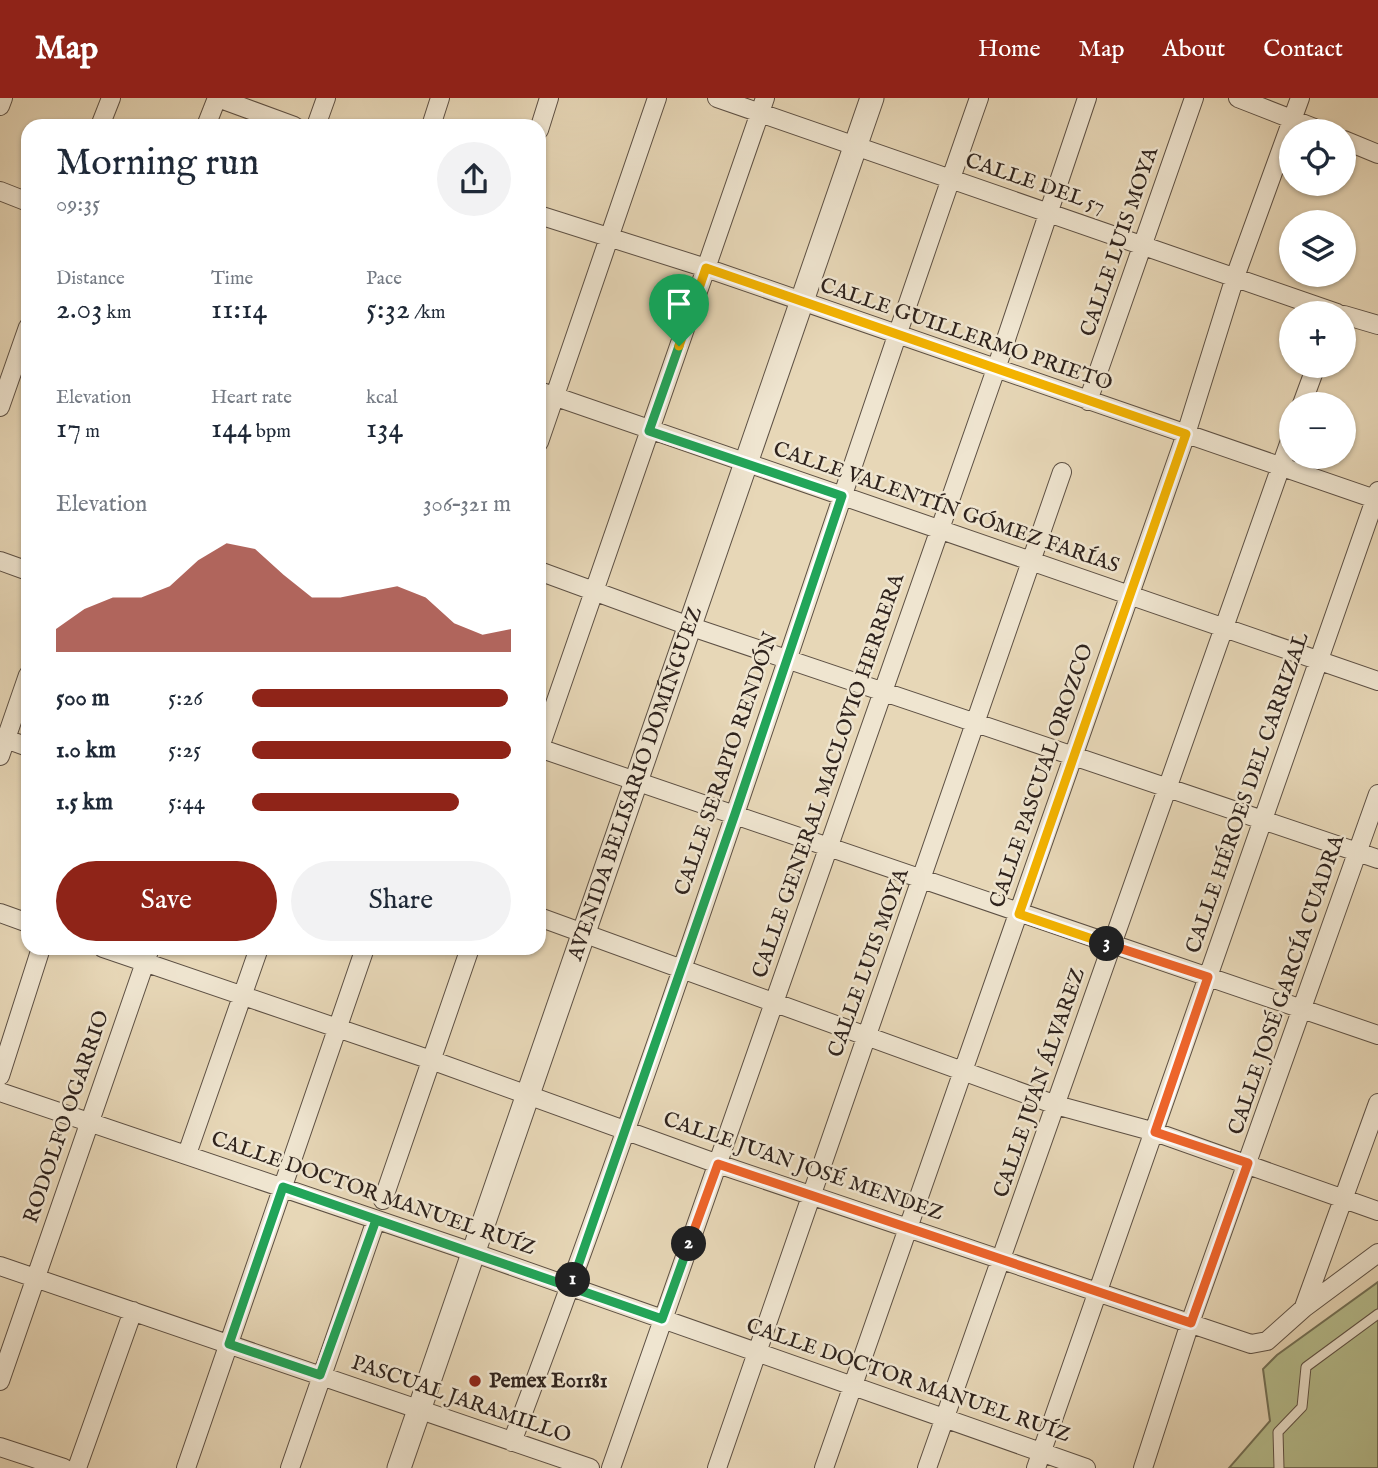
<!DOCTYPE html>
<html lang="en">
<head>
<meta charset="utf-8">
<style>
	:root { --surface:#fff; --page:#f2f2f3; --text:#1f2937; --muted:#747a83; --accent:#8f2418 }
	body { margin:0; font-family:"IM FELL English",serif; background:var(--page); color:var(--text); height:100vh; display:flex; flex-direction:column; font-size:26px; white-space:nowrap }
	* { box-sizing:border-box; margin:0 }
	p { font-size:23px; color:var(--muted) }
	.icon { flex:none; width:38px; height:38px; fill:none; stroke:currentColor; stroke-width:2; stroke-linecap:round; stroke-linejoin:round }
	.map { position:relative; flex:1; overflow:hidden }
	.side { position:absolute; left:21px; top:21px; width:525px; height:836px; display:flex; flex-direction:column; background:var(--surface); border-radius:21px; box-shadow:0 2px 5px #0004 }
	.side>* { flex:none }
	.fabs { position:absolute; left:1279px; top:21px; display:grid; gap:14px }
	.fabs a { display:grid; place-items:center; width:77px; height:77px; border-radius:50%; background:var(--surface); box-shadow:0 2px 5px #0004; font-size:35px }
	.pin { position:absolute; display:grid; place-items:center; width:60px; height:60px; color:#fff; margin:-72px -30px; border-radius:50% 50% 50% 0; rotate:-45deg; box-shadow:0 0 7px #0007 }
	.pin .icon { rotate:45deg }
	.km { position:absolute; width:35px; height:35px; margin:-18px; border-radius:50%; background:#222; color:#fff; font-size:19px; line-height:35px; text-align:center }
	.round { display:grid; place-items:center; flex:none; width:74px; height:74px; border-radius:37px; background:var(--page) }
	.overview { display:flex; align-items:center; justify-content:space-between; height:119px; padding:0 35px }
	h1 { font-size:38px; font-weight:600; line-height:52px }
	.stats { display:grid; grid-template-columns:repeat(3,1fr); gap:10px; height:119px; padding:7px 35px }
	.stats div { display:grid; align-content:center }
	.stats b { font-size:30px; font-weight:600 }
	.stats small { font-size:19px; font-weight:400 }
	.stats p { font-size:19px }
	.chart { height:196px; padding:14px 35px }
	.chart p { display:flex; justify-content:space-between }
	.chart svg { width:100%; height:126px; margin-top:7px; fill:var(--accent); opacity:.7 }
	.button { display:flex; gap:14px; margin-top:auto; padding:14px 35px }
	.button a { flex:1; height:80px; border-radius:42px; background:var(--accent); color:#fff; font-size:28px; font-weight:600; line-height:80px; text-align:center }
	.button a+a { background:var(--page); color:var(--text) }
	ul { padding:0 35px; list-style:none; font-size:23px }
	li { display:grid; grid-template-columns:112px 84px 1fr; align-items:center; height:52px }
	li i { height:18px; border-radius:9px; background:var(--accent) }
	header { display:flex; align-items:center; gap:42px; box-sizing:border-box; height:98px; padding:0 35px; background:var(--accent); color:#fff }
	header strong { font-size:33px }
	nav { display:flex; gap:38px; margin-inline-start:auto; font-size:24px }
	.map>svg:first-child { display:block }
	.green { fill:#b6be8e; stroke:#727056; stroke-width:2 }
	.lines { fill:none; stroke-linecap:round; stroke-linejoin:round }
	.service-casing { stroke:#5d5044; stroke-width:11 }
	.minor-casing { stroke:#5d5044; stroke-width:20 }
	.tertiary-casing { stroke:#5d5044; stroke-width:25 }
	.service { stroke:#efe5d0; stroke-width:9 }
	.minor { stroke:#efe5d0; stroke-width:18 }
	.tertiary { stroke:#efe5d0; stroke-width:23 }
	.split-1-casing { stroke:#fff; stroke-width:14 }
	.split-2-casing { stroke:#fff; stroke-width:14 }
	.split-3-casing { stroke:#fff; stroke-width:14 }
	.split-4-casing { stroke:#fff; stroke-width:14 }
	.split-1 { stroke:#22a559; stroke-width:9 }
	.split-2 { stroke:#22a559; stroke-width:9 }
	.split-3 { stroke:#f0652b; stroke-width:9 }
	.split-4 { stroke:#f5b400; stroke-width:9 }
	.poi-dot { fill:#8f2418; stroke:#efe5d0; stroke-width:2.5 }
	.labels { text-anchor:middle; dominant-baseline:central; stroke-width:5; stroke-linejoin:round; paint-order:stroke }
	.street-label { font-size:21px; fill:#2f231d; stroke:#efe5d0 }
	.poi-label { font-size:21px; font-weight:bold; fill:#2f231d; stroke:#efe5d0; text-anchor:start }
</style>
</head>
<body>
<header>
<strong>Map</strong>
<nav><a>Home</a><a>Map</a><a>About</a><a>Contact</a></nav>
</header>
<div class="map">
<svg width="1378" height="1370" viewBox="0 0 1378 1370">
	<rect width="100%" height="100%" fill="#e7d7b7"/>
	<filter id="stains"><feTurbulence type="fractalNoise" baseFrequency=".00286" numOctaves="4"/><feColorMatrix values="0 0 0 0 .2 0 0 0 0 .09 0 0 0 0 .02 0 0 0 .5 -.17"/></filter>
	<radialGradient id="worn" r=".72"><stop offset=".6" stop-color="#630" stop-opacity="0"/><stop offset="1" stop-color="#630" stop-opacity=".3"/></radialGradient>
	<!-- green -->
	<path class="green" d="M1378,1184V1370H1229L1270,1323L1263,1271L1277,1257Z"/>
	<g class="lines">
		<!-- service casing -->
		<g class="service-casing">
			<path id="service" d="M1279,1370L1278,1334L1302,1309L1306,1269L1378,1216"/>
		</g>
		<!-- minor casing -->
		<g class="minor-casing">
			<path id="minor" d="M218,0L294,28
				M717,0L1337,215
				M1238,0L1322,33
				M0,8L3,0
				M100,28L111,0
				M206,28L217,0
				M316,28L326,0
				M431,28L440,0
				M539,32L549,0
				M1344,42L1378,56
				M0,93L28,104
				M539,117L706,170L1378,402
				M1344,217L1378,227
				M539,293L1378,583
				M1088,303L1194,0
				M1302,306L1316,268
				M0,309L28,229
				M539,344L657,0
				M0,463L28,473
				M539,473L689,528L1378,761
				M0,639L28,649
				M539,650L1378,937
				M539,652L765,0
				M0,658L28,577
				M0,815L28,825
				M539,819L1056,1007L1155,1034L1378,1113
				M103,850L431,962L718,1066L1251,1246L1267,1243L1304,1210L1378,1155
				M0,978L41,850
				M0,994L475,1155L1086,1370
				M187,1056L259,850
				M383,1102L470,850
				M0,1168L590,1370
				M1304,1209L1378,1005
				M0,1283L150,850
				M512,1344C680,900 822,447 979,0
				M0,1349L64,1370
				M77,1370L133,1213
				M186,1370L365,850
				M290,1370L376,1122
				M611,1370L996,271L1087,0
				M717,1370L1062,374
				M824,1370L1186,336L1235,179L1300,0
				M927,1370L1292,337
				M1036,1370L1378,393
				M1143,1370L1190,1225L1378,696"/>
		</g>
		<!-- tertiary casing -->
		<g class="tertiary-casing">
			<g id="tertiary">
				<path id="s1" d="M399,1370L872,0"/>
			</g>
		</g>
		<!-- service -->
		<use href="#service" class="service"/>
		<!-- minor -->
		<use href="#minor" class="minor"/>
		<!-- tertiary -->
		<use href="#tertiary" class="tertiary"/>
	</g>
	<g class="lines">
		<!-- split-1 casing -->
		<g class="split-1-casing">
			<path id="split-1" d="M573,1182L735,716L842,398L649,333L679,248"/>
		</g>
		<!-- split-2 casing -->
		<g class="split-2-casing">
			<path id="split-2" d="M573,1182L571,1189L376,1122L320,1277L229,1246L283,1089C409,1134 536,1176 662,1221L689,1146"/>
		</g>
		<!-- split-3 casing -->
		<g class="split-3-casing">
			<path id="split-3" d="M689,1146L718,1066L1191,1225L1248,1065L1155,1034L1208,879L1107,846"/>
		</g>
		<!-- split-4 casing -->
		<g class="split-4-casing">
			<path id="split-4" d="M679,248L706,170L1186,336L1019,816L1107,846"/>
		</g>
		<!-- split-1 -->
		<use href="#split-1" class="split-1"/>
		<!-- split-2 -->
		<use href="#split-2" class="split-2"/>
		<!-- split-3 -->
		<use href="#split-3" class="split-3"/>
		<!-- split-4 -->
		<use href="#split-4" class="split-4"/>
	</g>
	<!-- markers -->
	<circle class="poi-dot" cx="475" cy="1283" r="7"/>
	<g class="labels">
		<!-- street labels -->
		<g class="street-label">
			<text transform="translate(1035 86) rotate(19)">CALLE DEL 57</text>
			<text transform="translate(1120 144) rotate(-71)">CALLE LUIS MOYA</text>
			<text transform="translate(966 237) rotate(19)">CALLE GUILLERMO PRIETO</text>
			<text transform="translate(946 410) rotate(19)">CALLE VALENTÍN GÓMEZ FARÍAS</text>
			<text transform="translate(727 666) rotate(-71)">CALLE SERAPIO RENDÓN</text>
			<text transform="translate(829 678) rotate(-71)">CALLE GENERAL MACLOVIO HERRERA</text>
			<text transform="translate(1042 678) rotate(-71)">CALLE PASCUAL OROZCO</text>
			<text stroke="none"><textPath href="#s1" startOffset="724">AVENIDA BELISARIO DOMÍNGUEZ</textPath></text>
			<text transform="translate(1248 695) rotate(-71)">CALLE HÉROES DEL CARRIZAL</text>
			<text transform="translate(869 865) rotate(-70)">CALLE LUIS MOYA</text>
			<text transform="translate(1287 887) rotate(-71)">CALLE JOSÉ GARCÍA CUADRA</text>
			<text transform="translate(1040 985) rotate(-71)">CALLE JUAN ÁLVAREZ</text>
			<text transform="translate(67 1019) rotate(-71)">RODOLFO OGARRIO</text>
			<text transform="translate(803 1069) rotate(19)">CALLE JUAN JOSÉ MENDEZ</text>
			<text transform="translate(373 1096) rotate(19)">CALLE DOCTOR MANUEL RUÍZ</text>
			<text transform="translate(908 1283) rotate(19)">CALLE DOCTOR MANUEL RUÍZ</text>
			<text transform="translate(461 1302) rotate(19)">PASCUAL JARAMILLO</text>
		</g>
		<!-- poi labels -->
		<g class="poi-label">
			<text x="489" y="1283">Pemex E01181</text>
		</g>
	</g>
	<rect width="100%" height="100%" filter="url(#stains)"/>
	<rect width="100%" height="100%" fill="url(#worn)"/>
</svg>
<div class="fabs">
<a><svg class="icon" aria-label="locate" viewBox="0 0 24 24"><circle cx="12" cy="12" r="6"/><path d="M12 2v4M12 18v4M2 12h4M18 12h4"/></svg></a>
<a><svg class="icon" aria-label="layers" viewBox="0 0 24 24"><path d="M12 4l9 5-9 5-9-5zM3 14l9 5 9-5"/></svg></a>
<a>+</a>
<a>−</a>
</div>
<div class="pin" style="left:679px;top:248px;background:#1e9e55"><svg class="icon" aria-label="arrive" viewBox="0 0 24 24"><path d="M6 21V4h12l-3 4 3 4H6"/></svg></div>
<b class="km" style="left:573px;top:1182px">1</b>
<b class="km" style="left:689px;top:1146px">2</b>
<b class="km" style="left:1107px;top:846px">3</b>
<section class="side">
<div class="overview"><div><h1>Morning run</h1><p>09:35</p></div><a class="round"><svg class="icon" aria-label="share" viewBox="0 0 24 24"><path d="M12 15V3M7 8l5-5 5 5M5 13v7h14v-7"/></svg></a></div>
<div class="stats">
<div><p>Distance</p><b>2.03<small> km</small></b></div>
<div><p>Time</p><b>11:14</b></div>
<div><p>Pace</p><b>5:32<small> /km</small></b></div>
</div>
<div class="stats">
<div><p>Elevation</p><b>17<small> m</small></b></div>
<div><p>Heart rate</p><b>144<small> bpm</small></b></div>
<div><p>kcal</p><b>134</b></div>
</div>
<div class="chart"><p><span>Elevation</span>306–321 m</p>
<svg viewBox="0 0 160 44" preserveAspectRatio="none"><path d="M0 44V36L10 29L20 25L30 25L40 21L50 12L60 6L70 8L80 17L90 25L100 25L110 23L120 21L130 25L140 34L150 38L160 36V44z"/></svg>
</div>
<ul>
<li><b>500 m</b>5:26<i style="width:99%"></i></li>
<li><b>1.0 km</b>5:25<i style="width:100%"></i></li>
<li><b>1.5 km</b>5:44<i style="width:80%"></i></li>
</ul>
<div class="button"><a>Save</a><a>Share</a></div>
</section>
</div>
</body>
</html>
